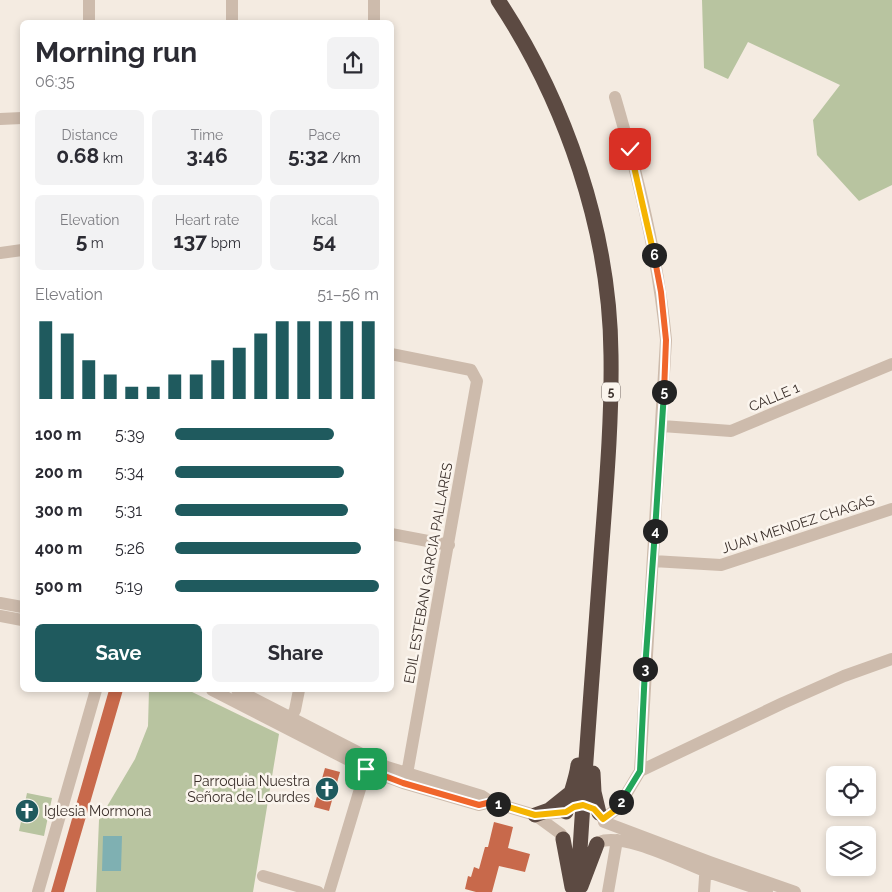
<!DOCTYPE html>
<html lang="en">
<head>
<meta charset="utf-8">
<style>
	:root { --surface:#fff; --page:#f2f2f3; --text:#2b2b33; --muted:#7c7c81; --accent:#1f5a5e }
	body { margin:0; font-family:Raleway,sans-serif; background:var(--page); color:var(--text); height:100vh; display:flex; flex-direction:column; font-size:19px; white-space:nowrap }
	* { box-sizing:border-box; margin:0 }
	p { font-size:16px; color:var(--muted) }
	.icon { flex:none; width:28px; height:28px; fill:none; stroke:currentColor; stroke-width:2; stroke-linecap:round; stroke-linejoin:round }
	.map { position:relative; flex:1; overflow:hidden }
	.sheet { position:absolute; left:20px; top:20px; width:374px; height:672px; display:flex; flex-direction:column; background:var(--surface); border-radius:8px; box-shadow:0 2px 8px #0003 }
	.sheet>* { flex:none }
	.buttons { position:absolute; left:826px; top:766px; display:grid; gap:10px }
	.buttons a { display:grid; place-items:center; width:50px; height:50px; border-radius:8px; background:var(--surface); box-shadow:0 2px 8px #0003; font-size:25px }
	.pin { position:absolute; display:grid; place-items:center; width:42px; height:42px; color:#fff; margin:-21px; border-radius:10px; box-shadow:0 2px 8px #0006 }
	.km { position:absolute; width:25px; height:25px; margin:-12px; border-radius:50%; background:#222; color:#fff; font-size:14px; line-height:25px; text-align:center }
	.round { display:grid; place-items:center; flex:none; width:52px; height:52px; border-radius:8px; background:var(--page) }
	.summary { display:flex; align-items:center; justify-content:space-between; height:85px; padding:0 15px }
	h1 { font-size:28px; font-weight:700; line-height:38px }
	.stats { display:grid; grid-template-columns:repeat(3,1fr); gap:8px; height:85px; padding:5px 15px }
	.stats div { display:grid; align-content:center; border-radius:8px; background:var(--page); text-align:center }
	.stats b { font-size:21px; font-weight:700 }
	.stats small { font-size:14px; font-weight:400 }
	.stats p { font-size:14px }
	.chart { height:140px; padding:10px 15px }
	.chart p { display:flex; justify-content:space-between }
	.chart svg { width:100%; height:90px; margin-top:5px; stroke:var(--accent); stroke-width:6 }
	.action { display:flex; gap:10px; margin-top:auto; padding:10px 15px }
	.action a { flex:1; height:58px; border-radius:8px; background:var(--accent); color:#fff; font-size:20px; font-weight:700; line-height:58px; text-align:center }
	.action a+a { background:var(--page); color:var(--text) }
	ul { padding:0 15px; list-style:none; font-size:16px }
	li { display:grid; grid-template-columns:80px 60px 1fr; align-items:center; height:38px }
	li i { height:12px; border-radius:6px; background:var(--accent) }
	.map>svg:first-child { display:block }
	.green { fill:#b8c4a0 }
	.water { fill:#7fb0b2 }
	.building { fill:#c8694b }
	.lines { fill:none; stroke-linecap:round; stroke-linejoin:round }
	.minor { stroke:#cdbbac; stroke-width:12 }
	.highway { stroke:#5c4a42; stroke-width:15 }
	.split-1-casing { stroke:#fff; stroke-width:10 }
	.split-2-casing { stroke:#fff; stroke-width:10 }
	.split-3-casing { stroke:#fff; stroke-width:10 }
	.split-4-casing { stroke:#fff; stroke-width:10 }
	.split-5-casing { stroke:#fff; stroke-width:10 }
	.split-6-casing { stroke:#fff; stroke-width:10 }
	.split-7-casing { stroke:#fff; stroke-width:10 }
	.split-1 { stroke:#f0652b; stroke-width:6 }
	.split-2 { stroke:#f5b400; stroke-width:6 }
	.split-3 { stroke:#22a559; stroke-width:6 }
	.split-4 { stroke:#22a559; stroke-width:6 }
	.split-5 { stroke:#22a559; stroke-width:6 }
	.split-6 { stroke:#f0652b; stroke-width:6 }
	.split-7 { stroke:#f5b400; stroke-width:6 }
	.labels { text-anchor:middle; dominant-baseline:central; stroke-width:5; stroke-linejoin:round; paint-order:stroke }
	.shield { fill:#fbf5ee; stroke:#756b66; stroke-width:1 }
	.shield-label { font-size:12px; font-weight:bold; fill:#3b302b }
	.street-label { font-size:14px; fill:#3b302b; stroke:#fbf5ee }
	.poi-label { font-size:14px; fill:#3b302b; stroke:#fbf5ee; text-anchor:end }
</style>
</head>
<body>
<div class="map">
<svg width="892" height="892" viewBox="0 0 892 892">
	<rect width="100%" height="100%" fill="#f4ebe1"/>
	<!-- green -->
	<path class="green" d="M702,0H892V185L859,201L817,155L813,120L840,85L748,42L728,79L704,68Z
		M149,690H188L279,734L253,892H96L99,820L135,759L148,726Z
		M27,793L52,798L44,836L19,831Z"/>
	<!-- water -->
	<path class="water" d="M103,836H122L121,871H102Z"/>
	<!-- building -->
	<path class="building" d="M109,690H123L64,892H51Z
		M325,768L340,772L329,811L314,807Z
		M494,822L513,827L508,848L530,854L525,872L499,866L492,892H476L465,889L468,876L471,877L474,867L479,869L485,847H488Z"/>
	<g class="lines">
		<!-- minor -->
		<path class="minor" d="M232,0V22
			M374,0V22
			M89,22V0
			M615,97C638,176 658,257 666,340L640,771
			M0,119L22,118
			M0,253L22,250
			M391,354L471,370L477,381L407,774
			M662,426L731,431L892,364
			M391,534L449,545
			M653,561L721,565L892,509
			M0,603L22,607
			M0,616L22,620
			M212,690L366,769L403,783L479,805L491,802
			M237,690L387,767L482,796L491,802L535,815L566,812
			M288,723L295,710L299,690
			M535,815L561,834
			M603,819L618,808L640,771L783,703L844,676L892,659
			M604,822L710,862L795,892
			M599,842C623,832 681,862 705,871C726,878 747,885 767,892
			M263,876L318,892
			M38,892L96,690
			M329,892L366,769L369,763
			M608,892L617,840
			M704,892L705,877L709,865"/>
		<!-- highway -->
		<path class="highway" d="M498,0C566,103 610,231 611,355C612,422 606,489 601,556C594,654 586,752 580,850L575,892
			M593,773L594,792L599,813
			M566,812C569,796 576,781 578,765
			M535,815L549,810L569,794
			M563,839L572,887
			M581,886L597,844"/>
	</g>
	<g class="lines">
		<!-- split-1 casing -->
		<g class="split-1-casing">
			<path id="split-1" d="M366,769L403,783L479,805L491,802L498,804"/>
		</g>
		<!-- split-2 casing -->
		<g class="split-2-casing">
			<path id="split-2" d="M498,804L535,815L566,812L574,807L583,805L594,809L603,819L618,808L621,802"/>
		</g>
		<!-- split-3 casing -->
		<g class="split-3-casing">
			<path id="split-3" d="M621,802L640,771L645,669"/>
		</g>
		<!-- split-4 casing -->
		<g class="split-4-casing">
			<path id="split-4" d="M645,669L655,531"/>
		</g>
		<!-- split-5 casing -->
		<g class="split-5-casing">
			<path id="split-5" d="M655,531L664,392"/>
		</g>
		<!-- split-6 casing -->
		<g class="split-6-casing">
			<path id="split-6" d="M654,255L661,292L666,340L664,392"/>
		</g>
		<!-- split-7 casing -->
		<g class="split-7-casing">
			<path id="split-7" d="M630,149L654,255"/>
		</g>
		<!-- split-1 -->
		<use href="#split-1" class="split-1"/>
		<!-- split-2 -->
		<use href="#split-2" class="split-2"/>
		<!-- split-3 -->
		<use href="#split-3" class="split-3"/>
		<!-- split-4 -->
		<use href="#split-4" class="split-4"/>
		<!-- split-5 -->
		<use href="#split-5" class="split-5"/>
		<!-- split-6 -->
		<use href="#split-6" class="split-6"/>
		<!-- split-7 -->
		<use href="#split-7" class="split-7"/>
	</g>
	<!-- icons -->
	<defs>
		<g id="church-disc" transform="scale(1.25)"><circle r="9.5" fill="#1f5a5e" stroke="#fbf5ee"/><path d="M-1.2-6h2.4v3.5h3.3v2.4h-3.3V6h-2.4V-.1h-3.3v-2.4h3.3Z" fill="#fff"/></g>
	</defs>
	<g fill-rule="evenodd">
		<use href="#church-disc" x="327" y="789"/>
		<use href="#church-disc" x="27" y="811"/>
	</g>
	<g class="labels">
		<!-- shield labels -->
		<rect class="shield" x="602" y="382.5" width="18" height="19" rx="4"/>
		<g class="shield-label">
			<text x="611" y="392">5</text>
		</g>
		<!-- street labels -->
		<g class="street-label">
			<text transform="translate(774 397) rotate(-23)">CALLE 1</text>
			<text transform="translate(798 524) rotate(-18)">JUAN MENDEZ CHAGAS</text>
			<text transform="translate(428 573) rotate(-80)">EDIL ESTEBAN GARCIA PALLARES</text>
		</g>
		<!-- poi labels -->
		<g class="poi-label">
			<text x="310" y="781">Parroquia Nuestra<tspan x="310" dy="16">Señora de Lourdes</tspan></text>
			<text x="44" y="811" text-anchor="start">Iglesia Mormona</text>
		</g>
	</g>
</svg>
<div class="buttons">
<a><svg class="icon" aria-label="locate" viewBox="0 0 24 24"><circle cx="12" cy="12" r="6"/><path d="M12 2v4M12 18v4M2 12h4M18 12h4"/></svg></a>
<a><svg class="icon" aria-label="layers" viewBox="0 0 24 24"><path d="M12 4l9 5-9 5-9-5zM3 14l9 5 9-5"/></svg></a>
</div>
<div class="pin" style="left:366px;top:769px;background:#1e9e55"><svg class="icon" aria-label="arrive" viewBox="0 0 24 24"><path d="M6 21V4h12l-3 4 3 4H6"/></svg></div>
<div class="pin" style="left:630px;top:149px;background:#d93025"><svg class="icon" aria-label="check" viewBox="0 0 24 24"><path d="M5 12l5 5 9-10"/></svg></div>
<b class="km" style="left:498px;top:804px">1</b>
<b class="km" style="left:621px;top:802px">2</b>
<b class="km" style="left:645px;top:669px">3</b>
<b class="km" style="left:655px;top:531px">4</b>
<b class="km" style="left:664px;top:392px">5</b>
<b class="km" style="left:654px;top:255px">6</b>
<section class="sheet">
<div class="summary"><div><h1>Morning run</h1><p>06:35</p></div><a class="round"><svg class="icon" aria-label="share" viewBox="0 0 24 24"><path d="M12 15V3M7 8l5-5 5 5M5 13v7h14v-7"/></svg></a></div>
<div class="stats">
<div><p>Distance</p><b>0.68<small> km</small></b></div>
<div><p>Time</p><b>3:46</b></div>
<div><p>Pace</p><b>5:32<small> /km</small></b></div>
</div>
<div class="stats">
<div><p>Elevation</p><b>5<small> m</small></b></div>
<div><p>Heart rate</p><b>137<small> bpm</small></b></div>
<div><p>kcal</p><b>54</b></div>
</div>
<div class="chart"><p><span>Elevation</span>51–56 m</p>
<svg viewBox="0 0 160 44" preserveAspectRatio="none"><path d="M5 44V6M15 44V12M25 44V25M35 44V32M45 44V38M55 44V38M65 44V32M75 44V32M85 44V25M95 44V19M105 44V12M115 44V6M125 44V6M135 44V6M145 44V6M155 44V6"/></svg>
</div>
<ul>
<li><b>100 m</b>5:39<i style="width:78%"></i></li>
<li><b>200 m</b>5:34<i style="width:83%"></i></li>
<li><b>300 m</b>5:31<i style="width:85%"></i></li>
<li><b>400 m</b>5:26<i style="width:91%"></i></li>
<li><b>500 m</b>5:19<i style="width:100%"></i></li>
</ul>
<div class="action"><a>Save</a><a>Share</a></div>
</section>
</div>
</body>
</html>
